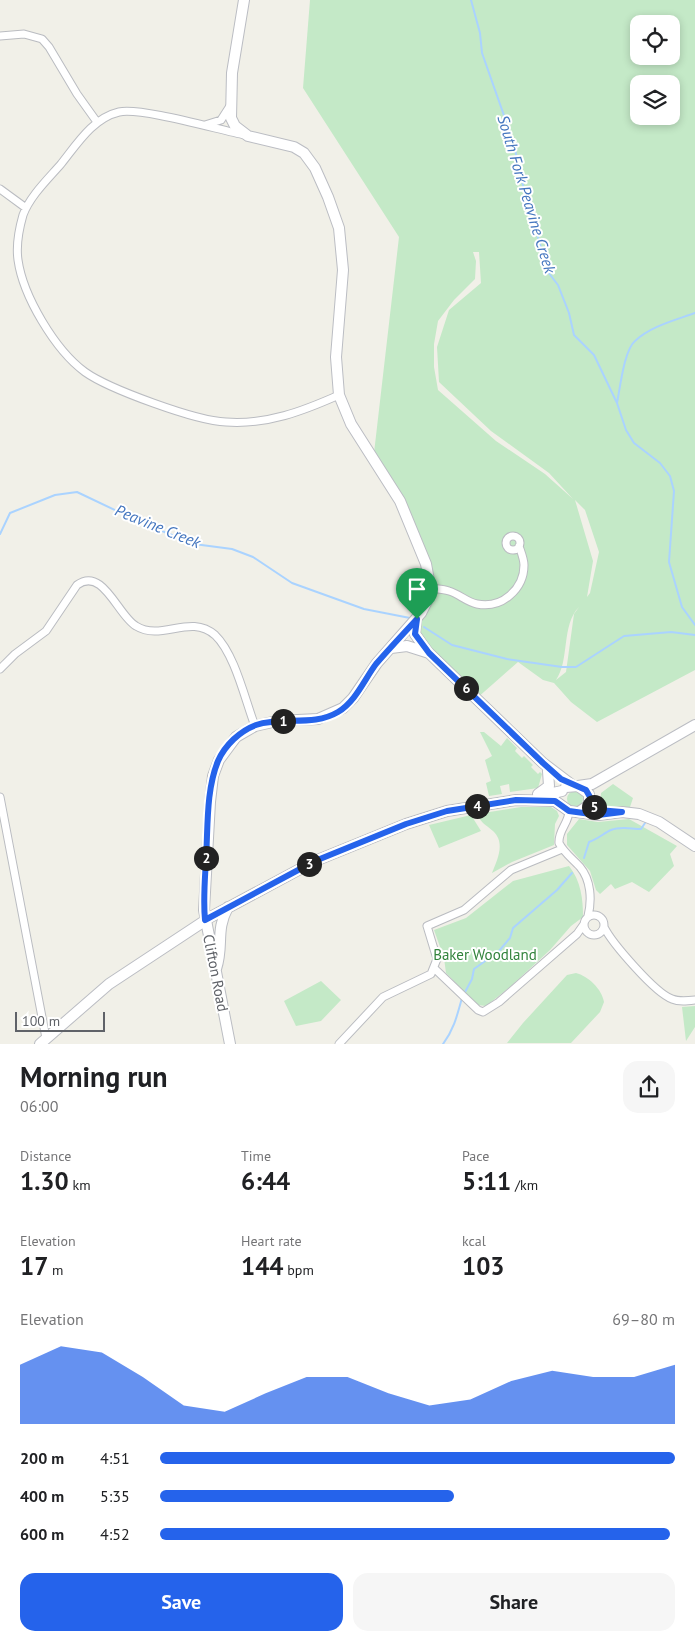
<!DOCTYPE html>
<html lang="en">
<head>
<meta charset="utf-8">
<style>
	:root { --surface:#fff; --page:#f6f6f6; --text:#202124; --muted:#757577; --accent:#2563eb }
	body { margin:0; font-family:"PT Sans",sans-serif; background:var(--page); color:var(--text); height:100vh; display:flex; flex-direction:column; font-size:19px; white-space:nowrap }
	* { box-sizing:border-box; margin:0 }
	p { font-size:16px; color:var(--muted) }
	.icon { flex:none; width:28px; height:28px; fill:none; stroke:currentColor; stroke-width:2; stroke-linecap:round; stroke-linejoin:round }
	.map { position:relative; height:1044px; overflow:hidden }
	.details { display:flex; flex-direction:column; background:var(--surface); flex:1 }
	.details>* { flex:none }
	.fabs { position:absolute; left:630px; top:15px; display:grid; gap:10px }
	.fabs a { display:grid; place-items:center; width:50px; height:50px; border-radius:10px; background:var(--surface); box-shadow:0 2px 8px #0003; font-size:25px }
	.scale { position:absolute; left:15px; bottom:12px; width:90px; box-sizing:border-box; padding-left:5px; border:2px solid #5f6268; border-top:0; font-size:14px; line-height:18px; white-space:nowrap; color:#5f6268; -webkit-text-stroke:4px #fff; paint-order:stroke }
	.pin { position:absolute; display:grid; place-items:center; width:42px; height:42px; color:#fff; margin:-51px -21px; border-radius:50% 50% 50% 0; rotate:-45deg; box-shadow:0 0 5px #0007 }
	.pin .icon { rotate:45deg }
	.km { position:absolute; width:25px; height:25px; margin:-12px; border-radius:50%; background:#222; color:#fff; font-size:14px; line-height:25px; text-align:center }
	.round { display:grid; place-items:center; flex:none; width:52px; height:52px; border-radius:15px; background:var(--page) }
	.summary { display:flex; align-items:center; justify-content:space-between; height:85px; padding:0 20px }
	h1 { font-size:28px; font-weight:600; line-height:38px }
	.metrics { display:grid; grid-template-columns:repeat(3,1fr); gap:8px; height:85px; padding:5px 20px }
	.metrics div { display:grid; align-content:center }
	.metrics b { font-size:25px; font-weight:600 }
	.metrics small { font-size:14px; font-weight:400 }
	.metrics p { font-size:14px }
	.chart { height:140px; padding:10px 20px }
	.chart p { display:flex; justify-content:space-between }
	.chart svg { width:100%; height:90px; margin-top:5px; fill:var(--accent); opacity:.7 }
	.primary-button { display:flex; gap:10px; margin-top:auto; padding:10px 20px }
	.primary-button a { flex:1; height:58px; border-radius:15px; background:var(--accent); color:#fff; font-size:20px; font-weight:600; line-height:58px; text-align:center }
	.primary-button a+a { background:var(--page); color:var(--text) }
	ul { padding:0 20px; list-style:none; font-size:16px }
	li { display:grid; grid-template-columns:80px 60px 1fr; align-items:center; height:38px }
	li i { height:12px; border-radius:6px; background:var(--accent) }
	.map>svg:first-child { display:block }
	.green { fill:#c4e9c7; fill-rule:evenodd }
	.lines { fill:none; stroke-linecap:round; stroke-linejoin:round }
	.stream { stroke:#aad3ff; stroke-width:2 }
	.street-casing { stroke:#babcc1; stroke-width:9 }
	.secondary-casing { stroke:#bbbdc3; stroke-width:12 }
	.street { stroke:#fff; stroke-width:7 }
	.secondary { stroke:#fff; stroke-width:10 }
	.route-casing { stroke:#fff; stroke-width:10 }
	.route { stroke:#2563eb; stroke-width:6 }
	.labels { text-anchor:middle; dominant-baseline:central; stroke-width:4; stroke-linejoin:round; paint-order:stroke }
	.park-label { font-size:15px; fill:#32833c; stroke:#fff }
	.street-label { font-size:15px; fill:#5f6268; stroke:#fff }
	.water-label { font-size:16px; font-style:italic; fill:#4476bf; stroke:#fff }
</style>
</head>
<body>
<div class="map">
<svg width="695" height="1044" viewBox="0 0 695 1044">
	<rect width="100%" height="100%" fill="#f1f0e8"/>
	<!-- green -->
	<path class="green" d="M310,0H695V670L597,722L571,702L554,683L543,680L518,662L476,699L419,636L417,630L427,598L424,566L374,453L399,237L303,88ZM639,24H671V56H639ZM639,84H671V116H639ZM473,252H479L481,283L449,310L437,347L439,382L491,431L549,473L573,499L545,474L496,441L438,390L434,367V344L438,321L454,300L475,279L476,261ZM575,500L585,510L599,552L590,593L587,597L593,561ZM579,607L574,614L566,672L556,680C570,660 561,625 579,607Z
		M480,732H484L501,746L507,738L517,748L515,751L522,758L524,756L533,765L531,767L538,774L540,772L542,774L538,788L510,792L509,784L500,786L502,794L489,796L486,783L491,781L485,760L492,756Z
		M613,784L633,798L630,807H600L601,793Z
		M567 799a8 8 0 1 1 16 0a8 8 0 1 1-16 0Z
		M521,807H551L557,811L559,816L555,824L554,845L512,862L492,873C497,860 506,843 493,831C485,824 482,824 477,814Z
		M471,815L481,831L439,848L429,825Z
		M579,819L598,822L629,819L677,846L670,854L674,866L649,892L632,882L615,889L611,884L600,894L596,890L590,871L567,845V834Z
		M569,866C581,881 583,899 583,917L571,926L550,950L510,987L486,1006L477,1005L446,973L444,958L434,930L466,918L513,881Z
		M576,973C588,976 602,989 604,1002L600,1012L571,1043H507L523,1023L567,975Z
		M321,981L341,1000L321,1021L296,1026L284,1001Z
		M695,1006V1027L686,1041L682,1007Z"/>
	<g class="lines">
		<!-- stream -->
		<path class="stream" d="M471,0L480,33L482,53L513,141L523,185L548,272L558,285L569,313L574,335L594,355L617,403L626,430L634,443L660,463L670,476L674,491L669,562L682,607L695,625
			M617,403C620,389 624,350 635,341C651,326 676,320 695,313
			M0,534L10,513L55,495L77,492L140,522L194,544L232,549L253,557L292,583L364,609L410,618
			M424,627L452,645L507,659L562,667H576L624,636L671,632L695,635
			M584,858L589,842C598,839 604,833 611,830C621,826 631,829 641,829L645,823
			M464,994L472,979L474,969L499,951L510,938L513,928L557,890L572,873
			M443,1044C454,1029 457,1016 462,998"/>
		<!-- street casing -->
		<g class="street-casing">
			<path id="street" d="M0,36L24,34L42,39L49,47L77,94L97,122
				M205,125L221,120L230,106
				M245,135C219,130 141,107 119,112C93,118 77,144 61,164C48,179 30,196 23,215C19,229 16,246 18,260C23,296 55,350 85,372C109,389 196,421 226,422C267,425 303,411 339,395
				M0,189L26,208
				M506 543a7 7 0 1 1 14 0a7 7 0 1 1-14 0Z
				M430,588C436,589 443,589 449,591C459,594 467,602 477,604C502,609 524,589 524,565C524,559 521,552 519,546
				M0,669L15,654L46,631L77,585C103,566 118,616 136,626C162,642 190,613 215,635C235,654 245,700 255,726
				M0,797L46,1038
				M569,811C569,823 558,830 559,843C564,853 573,859 580,867C591,880 592,900 588,916
				M584 925a10 10 0 1 1 20 0a10 10 0 1 1-20 0Z
				M604,927C612,943 655,993 672,999C679,1002 687,1001 695,1000
				M435,969L478,1010L483,1012L499,1002L577,934L584,924
				M339,1044L383,997L431,974L437,959L427,926L464,910L511,870L562,849"/>
		</g>
		<!-- secondary casing -->
		<g class="secondary-casing">
			<path id="secondary" d="M416,620L415,634L427,651
				M391,648L407,646L429,653L543,763L572,785
				M578,786L592,784L695,725
				M566,787L578,786L589,794V805L579,812
				M538,794L549,786L548,771
				M539,796L562,791
				M206,925L205,920L315,861L406,824L447,811L516,800L555,801L569,811L599,815L622,812L639,814L659,822L695,846
				M216,969C224,945 215,931 228,907
				M40,1044L109,984L209,918
				M230,1044L204,910L210,802L213,776L219,760L236,737L255,726L277,721L318,719L343,708L353,698L377,663L421,613L427,601L430,586L426,564L400,501L351,424L339,395L336,357L343,270L339,228L328,197L315,168L304,153L294,147L248,136L235,126L231,118L232,73L244,0"/>
		</g>
		<!-- street -->
		<use href="#street" class="street"/>
		<!-- secondary -->
		<use href="#secondary" class="secondary"/>
	</g>
	<g class="lines">
		<!-- route casing -->
		<g class="route-casing">
			<path id="route" d="M417,619L415,634L429,653L543,763L561,779L586,790L590,797V802L598,810L622,812L598,815L569,811L555,801L516,800L447,811L406,824L315,861L205,920C203,899 205,879 206,859C208,827 206,790 218,761C225,745 240,731 256,725C283,716 313,727 338,712C356,701 364,680 376,664C389,649 403,634 417,619Z"/>
		</g>
		<!-- route -->
		<use href="#route" class="route"/>
	</g>
	<g class="labels">
		<!-- park labels -->
		<g class="park-label">
			<text x="485" y="954">Baker Woodland</text>
		</g>
		<!-- street labels -->
		<g class="street-label">
			<text transform="translate(216 973) rotate(79)">Clifton Road</text>
		</g>
		<!-- water labels -->
		<g class="water-label">
			<text transform="translate(527 194) rotate(73)">South Fork Peavine Creek</text>
			<text transform="translate(158 526) rotate(22)">Peavine Creek</text>
		</g>
	</g>
</svg>
<div class="fabs">
<a><svg class="icon" aria-label="locate" viewBox="0 0 24 24"><circle cx="12" cy="12" r="6"/><path d="M12 2v4M12 18v4M2 12h4M18 12h4"/></svg></a>
<a><svg class="icon" aria-label="layers" viewBox="0 0 24 24"><path d="M12 4l9 5-9 5-9-5zM3 14l9 5 9-5"/></svg></a>
</div>
<div class="scale">100 m</div>
<div class="pin" style="left:417px;top:619px;background:#1e9e55"><svg class="icon" aria-label="arrive" viewBox="0 0 24 24"><path d="M6 21V4h12l-3 4 3 4H6"/></svg></div>
<b class="km" style="left:283px;top:721px">1</b>
<b class="km" style="left:206px;top:858px">2</b>
<b class="km" style="left:309px;top:864px">3</b>
<b class="km" style="left:477px;top:806px">4</b>
<b class="km" style="left:594px;top:807px">5</b>
<b class="km" style="left:466px;top:688px">6</b>
</div>
<section class="details">
<div class="summary"><div><h1>Morning run</h1><p>06:00</p></div><a class="round"><svg class="icon" aria-label="share" viewBox="0 0 24 24"><path d="M12 15V3M7 8l5-5 5 5M5 13v7h14v-7"/></svg></a></div>
<div class="metrics">
<div><p>Distance</p><b>1.30<small> km</small></b></div>
<div><p>Time</p><b>6:44</b></div>
<div><p>Pace</p><b>5:11<small> /km</small></b></div>
</div>
<div class="metrics">
<div><p>Elevation</p><b>17<small> m</small></b></div>
<div><p>Heart rate</p><b>144<small> bpm</small></b></div>
<div><p>kcal</p><b>103</b></div>
</div>
<div class="chart"><p><span>Elevation</span>69–80 m</p>
<svg viewBox="0 0 160 44" preserveAspectRatio="none"><path d="M0 44V15L10 6L20 9L30 21L40 35L50 38L60 29L70 21L80 21L90 29L100 35L110 32L120 23L130 18L140 21L150 21L160 15V44z"/></svg>
</div>
<ul>
<li><b>200 m</b>4:51<i style="width:100%"></i></li>
<li><b>400 m</b>5:35<i style="width:57%"></i></li>
<li><b>600 m</b>4:52<i style="width:99%"></i></li>
</ul>
<div class="primary-button"><a>Save</a><a>Share</a></div>
</section>
</body>
</html>
